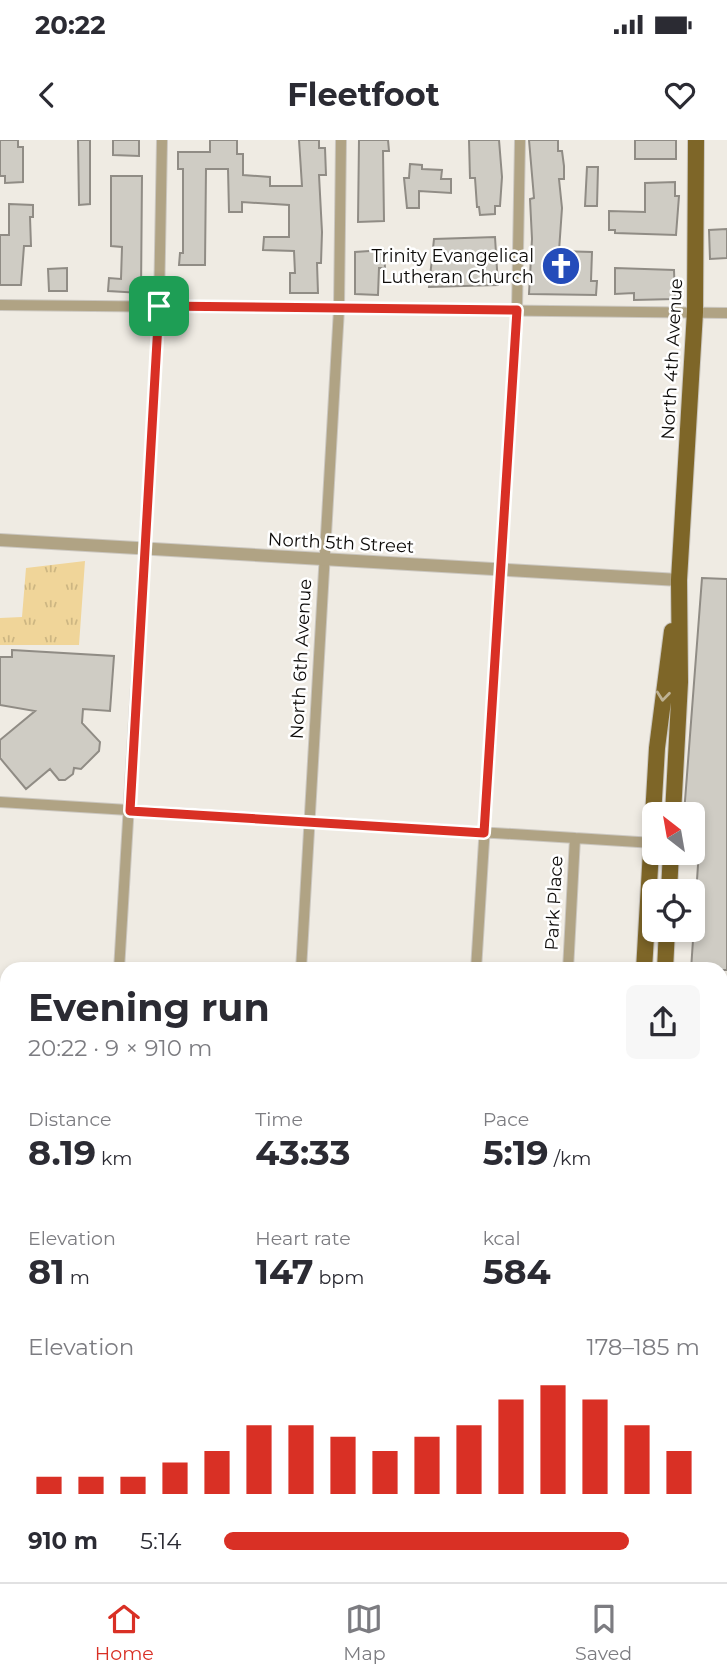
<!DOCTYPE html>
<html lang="en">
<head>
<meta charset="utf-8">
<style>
	:root { --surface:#fff; --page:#f7f7f7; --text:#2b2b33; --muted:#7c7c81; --line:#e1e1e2; --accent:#d93025 }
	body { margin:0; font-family:Montserrat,sans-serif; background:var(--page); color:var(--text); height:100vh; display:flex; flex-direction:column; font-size:26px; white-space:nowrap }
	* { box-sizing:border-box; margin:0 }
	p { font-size:23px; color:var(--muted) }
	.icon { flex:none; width:38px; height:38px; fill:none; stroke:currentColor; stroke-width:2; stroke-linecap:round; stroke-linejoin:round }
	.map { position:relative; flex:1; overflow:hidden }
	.side { position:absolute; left:0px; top:822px; width:728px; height:620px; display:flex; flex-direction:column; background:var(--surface); border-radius:21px 21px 0 0; box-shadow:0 4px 10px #0003 }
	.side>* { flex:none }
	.needle { width:46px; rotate:329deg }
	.tools { position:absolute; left:642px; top:662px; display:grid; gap:14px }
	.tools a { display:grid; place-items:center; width:63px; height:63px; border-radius:10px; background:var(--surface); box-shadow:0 4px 10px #0003; font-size:35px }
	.pin { position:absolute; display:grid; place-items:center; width:60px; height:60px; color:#fff; margin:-30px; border-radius:14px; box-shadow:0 4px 10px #0006 }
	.round { display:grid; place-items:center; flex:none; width:74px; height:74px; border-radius:10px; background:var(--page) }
	.summary { display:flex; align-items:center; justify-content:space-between; height:119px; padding:0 28px }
	h1 { font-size:38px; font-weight:700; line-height:52px }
	.figures { display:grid; grid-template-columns:repeat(3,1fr); gap:10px; height:119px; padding:7px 28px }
	.figures div { display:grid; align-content:center }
	.figures b { font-size:35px; font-weight:700 }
	.figures small { font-size:19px; font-weight:400 }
	.figures p { font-size:19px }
	.chart { height:196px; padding:14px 28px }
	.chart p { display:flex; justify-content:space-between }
	.chart svg { width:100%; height:126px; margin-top:7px; stroke:var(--accent); stroke-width:6 }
	ul { padding:0 28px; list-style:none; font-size:23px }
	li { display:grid; grid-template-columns:112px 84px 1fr; align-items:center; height:52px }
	li i { height:18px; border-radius:9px; background:var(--accent) }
	.status { display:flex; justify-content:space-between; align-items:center; height:49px; padding:0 35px; background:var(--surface); direction:ltr }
	.status svg { height:19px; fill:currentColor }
	header { display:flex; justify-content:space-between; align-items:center; height:91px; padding:0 28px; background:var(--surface); font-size:32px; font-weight:700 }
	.menu { display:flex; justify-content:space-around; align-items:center; height:98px; border-top:2px solid var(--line); background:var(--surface); font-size:19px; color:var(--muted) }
	.menu a { display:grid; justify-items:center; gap:4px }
	.menu .selected { color:var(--accent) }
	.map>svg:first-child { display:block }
	.park { fill:url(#park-tufts) }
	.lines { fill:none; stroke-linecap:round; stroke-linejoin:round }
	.stream { stroke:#87a4e5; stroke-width:3.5 }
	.building { fill:#cfccc4; stroke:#908c85; stroke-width:2 }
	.minor-casing { stroke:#cbc7c0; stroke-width:12 }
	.tertiary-casing { stroke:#cbc7c0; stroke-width:14 }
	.primary-casing { stroke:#cbc7c0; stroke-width:18 }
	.minor { stroke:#b0a384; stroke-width:10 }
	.tertiary { stroke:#b0a384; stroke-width:12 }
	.primary { stroke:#7e6628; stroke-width:16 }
	.oneway { stroke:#beb294 }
	.route-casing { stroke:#fff; stroke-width:14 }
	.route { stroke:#d93025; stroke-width:9 }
	.labels { text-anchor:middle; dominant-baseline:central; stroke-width:5; stroke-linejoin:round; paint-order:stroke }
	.poi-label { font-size:18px; fill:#0d0b09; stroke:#fff; text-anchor:end }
	.street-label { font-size:18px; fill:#0d0b09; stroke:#fff }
</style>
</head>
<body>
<div class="status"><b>20:22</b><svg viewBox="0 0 49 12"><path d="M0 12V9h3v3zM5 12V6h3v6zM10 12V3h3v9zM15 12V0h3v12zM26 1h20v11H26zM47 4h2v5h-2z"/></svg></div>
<header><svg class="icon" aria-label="back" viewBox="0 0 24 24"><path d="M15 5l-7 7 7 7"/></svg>Fleetfoot<svg class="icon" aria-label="heart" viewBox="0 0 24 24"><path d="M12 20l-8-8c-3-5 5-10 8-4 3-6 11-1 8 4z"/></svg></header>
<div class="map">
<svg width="727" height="1442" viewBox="0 0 727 1442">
	<defs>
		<pattern id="park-tufts" width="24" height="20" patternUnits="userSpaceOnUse" patternTransform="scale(1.75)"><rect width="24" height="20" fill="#f0d599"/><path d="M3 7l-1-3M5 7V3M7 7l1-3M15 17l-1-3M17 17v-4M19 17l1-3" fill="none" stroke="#cdb682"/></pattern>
	</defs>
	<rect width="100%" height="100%" fill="#efebe3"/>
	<!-- park -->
	<path class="park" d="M85,421L79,505H0V478L22,477L26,428Z"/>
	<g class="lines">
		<!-- stream -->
		<path class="stream" d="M568,1442L601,1438"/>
	</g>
	<!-- building -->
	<path class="building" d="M0,0H18V7H23V42L5,43V36H0Z
		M78,0H90V64L79,65Z
		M113,0H139V16L113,15Z
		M210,0H237V14H243V35L270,37V46H302L299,0H319V8H325L326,35H319L322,92L321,123H317L318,153H290V133H295L294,111L263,110L264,97H289V65L242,62V72H229L228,29H206L205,125H179L180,113H183V29H178V12H210Z
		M359,0H388L389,11H383L384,81L358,82Z
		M469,0H499L502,37L500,66H495V74L480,75L479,67H477L475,38H470Z
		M529,0H558V11H562L564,26V39H559L562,68L559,111L592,112L591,141H597L596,155L529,154L532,99L530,59L534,58Z
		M635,0H676V19H635Z
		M410,24L422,25V29L442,30L441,39H451V53L419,51V68H407L404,38H409Z
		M587,27H598L597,66H585Z
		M111,36H142L141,153L108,151L109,138L121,139L122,107L111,106Z
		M675,42V56H679L676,95L615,93V90H609V71L645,72V43Z
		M9,64L33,65V77H30L31,106H24L21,145H0V95H9Z
		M727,89V118L710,119L709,90Z
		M495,97L498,145L429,147L434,99Z
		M384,110L385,128H379L378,155L355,154V112Z
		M67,128V151H49L48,129Z
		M615,128L674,130L675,159L634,160V153L615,154Z
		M702,438L727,439V830H691L699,710H693V674H684Z
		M12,510L114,516L110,571L83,569L82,583L100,602L99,611L81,629L74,628L73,634L65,640H59L50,629L26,649L0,618V600L35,571L0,565V517H12Z"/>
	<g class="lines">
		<!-- minor casing -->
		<g class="minor-casing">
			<path id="minor" d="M0,165L727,173
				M0,662L654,703
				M119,830L159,166L162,0
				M301,830L339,169L341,0
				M476,830L517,170L520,0
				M568,830L575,698
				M0,927H7
				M0,1189H7
				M84,1442V1435
				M265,1442L266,1435"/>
		</g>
		<!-- tertiary casing -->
		<g class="tertiary-casing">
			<path id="tertiary" d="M0,400L679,440
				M414,1442L440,1439"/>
		</g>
		<!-- primary casing -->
		<g class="primary-casing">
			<path id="primary" d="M673,674L680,542L679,440L695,172L696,0
				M669,751L671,712
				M644,830L657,608L672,491
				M665,830L667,789
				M615,1442V1435
				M640,1442V1435"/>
		</g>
		<!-- minor -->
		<use href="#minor" class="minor"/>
		<!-- tertiary -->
		<use href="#tertiary" class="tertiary"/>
		<!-- primary -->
		<use href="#primary" class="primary"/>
	</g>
	<!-- one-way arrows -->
	<defs><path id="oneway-chevron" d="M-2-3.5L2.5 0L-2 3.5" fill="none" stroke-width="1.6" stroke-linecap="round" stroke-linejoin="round" transform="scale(1.75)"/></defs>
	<use class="oneway" href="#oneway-chevron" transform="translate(663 556) rotate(96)"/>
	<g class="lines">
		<!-- route casing -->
		<g class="route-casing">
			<path id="route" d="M159,166L517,170L484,693L130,671Z"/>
		</g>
		<!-- route -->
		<use href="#route" class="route"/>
	</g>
	<!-- icons -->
	<defs>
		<g id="church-disc" transform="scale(2.0125)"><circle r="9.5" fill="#244cba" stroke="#fff"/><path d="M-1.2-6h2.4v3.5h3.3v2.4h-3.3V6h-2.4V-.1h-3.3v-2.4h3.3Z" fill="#fff"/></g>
	</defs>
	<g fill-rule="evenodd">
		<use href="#church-disc" x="561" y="126"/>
	</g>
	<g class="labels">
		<!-- poi labels -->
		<g class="poi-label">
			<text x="534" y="116">Trinity Evangelical<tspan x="534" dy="21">Lutheran Church</tspan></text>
		</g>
		<!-- street labels -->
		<g class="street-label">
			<text transform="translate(672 219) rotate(-87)">North 4th Avenue</text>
			<text transform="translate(341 403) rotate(3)">North 5th Street</text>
			<text transform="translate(301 519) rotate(-87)">North 6th Avenue</text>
			<text transform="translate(554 763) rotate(-87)">Park Place</text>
		</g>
	</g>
</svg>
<div class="tools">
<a><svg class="needle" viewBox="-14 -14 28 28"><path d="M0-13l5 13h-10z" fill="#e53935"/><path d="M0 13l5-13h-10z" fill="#7c7c81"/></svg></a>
<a><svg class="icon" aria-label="locate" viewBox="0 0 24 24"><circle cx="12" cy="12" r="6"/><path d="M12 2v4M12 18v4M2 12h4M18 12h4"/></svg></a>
</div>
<div class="pin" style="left:159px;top:166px;background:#1e9e55"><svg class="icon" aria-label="arrive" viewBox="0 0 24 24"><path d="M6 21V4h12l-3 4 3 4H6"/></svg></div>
<section class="side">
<div class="summary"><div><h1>Evening run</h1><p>20:22 · 9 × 910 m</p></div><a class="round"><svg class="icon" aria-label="share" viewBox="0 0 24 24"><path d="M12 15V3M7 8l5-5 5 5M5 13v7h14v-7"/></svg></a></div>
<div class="figures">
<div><p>Distance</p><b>8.19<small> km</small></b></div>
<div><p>Time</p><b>43:33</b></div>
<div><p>Pace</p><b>5:19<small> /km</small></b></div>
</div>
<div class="figures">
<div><p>Elevation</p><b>81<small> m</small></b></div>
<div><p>Heart rate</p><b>147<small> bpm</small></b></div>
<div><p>kcal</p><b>584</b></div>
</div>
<div class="chart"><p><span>Elevation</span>178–185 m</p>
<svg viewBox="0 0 160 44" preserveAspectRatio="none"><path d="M5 44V38M15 44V38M25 44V38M35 44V33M45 44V29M55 44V20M65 44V20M75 44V24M85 44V29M95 44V24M105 44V20M115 44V11M125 44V6M135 44V11M145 44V20M155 44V29"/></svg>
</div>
<ul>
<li><b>910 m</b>5:14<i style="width:85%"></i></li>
</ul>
</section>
</div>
<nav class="menu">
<a class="selected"><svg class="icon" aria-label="home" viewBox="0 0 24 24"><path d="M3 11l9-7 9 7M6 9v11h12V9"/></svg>Home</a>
<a><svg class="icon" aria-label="map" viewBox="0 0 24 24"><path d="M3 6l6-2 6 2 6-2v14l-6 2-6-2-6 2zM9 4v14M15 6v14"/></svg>Map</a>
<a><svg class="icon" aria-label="saved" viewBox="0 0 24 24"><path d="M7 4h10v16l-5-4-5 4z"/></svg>Saved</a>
</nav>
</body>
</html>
